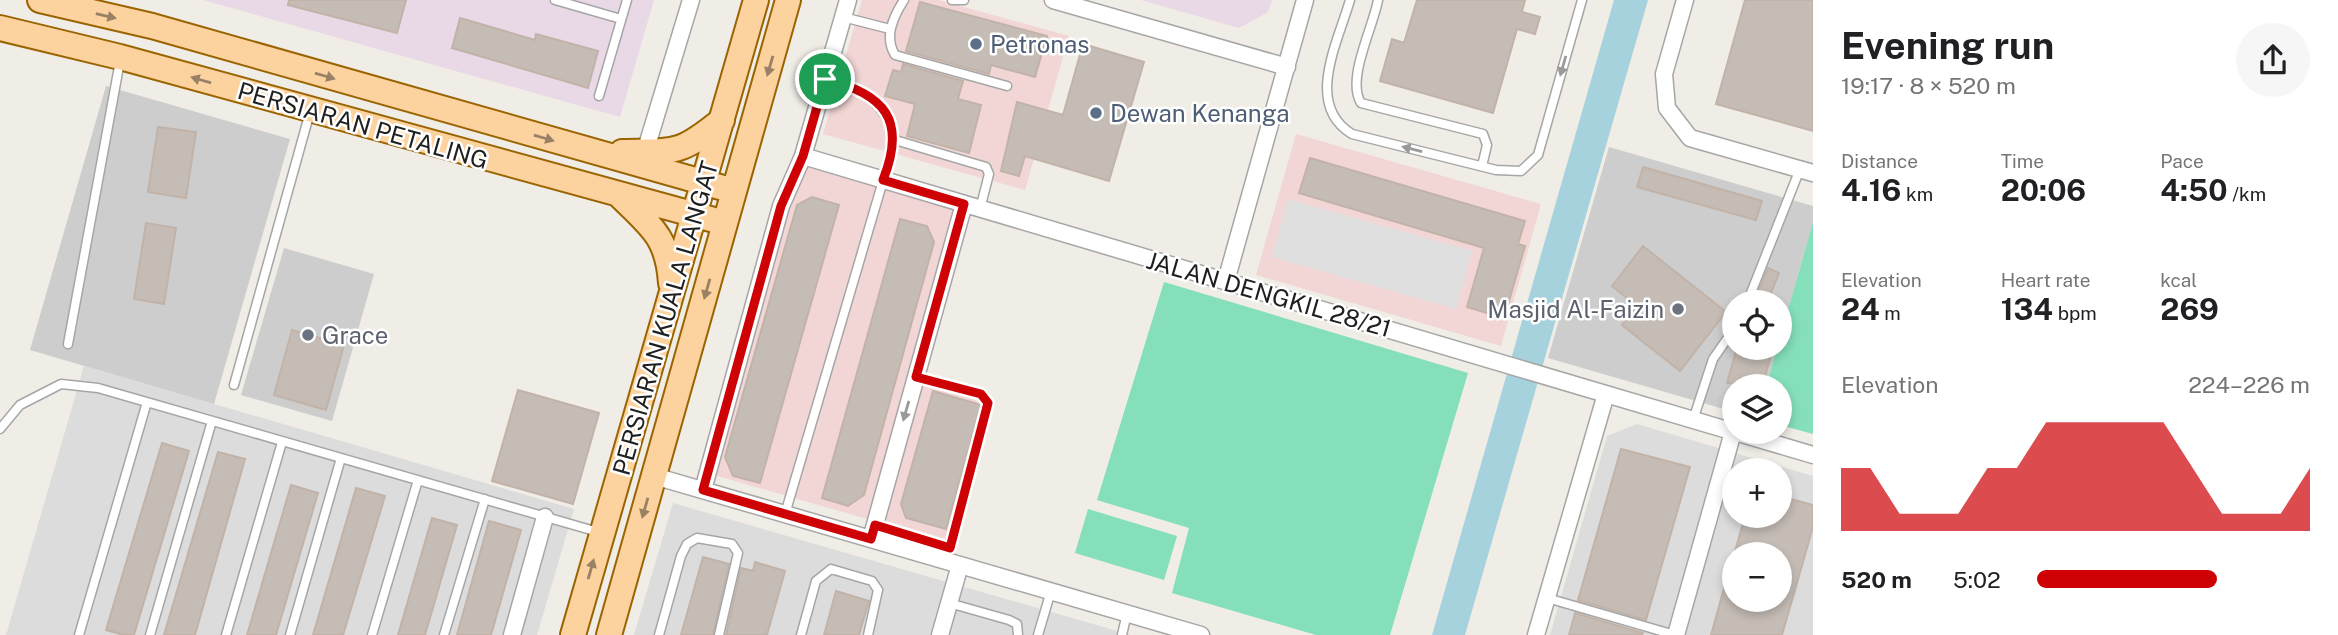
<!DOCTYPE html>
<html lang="en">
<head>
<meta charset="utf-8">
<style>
	:root { --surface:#fff; --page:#f6f6f6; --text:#202124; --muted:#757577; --accent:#ce0105 }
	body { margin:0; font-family:"Public Sans",sans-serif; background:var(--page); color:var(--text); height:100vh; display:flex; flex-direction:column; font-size:26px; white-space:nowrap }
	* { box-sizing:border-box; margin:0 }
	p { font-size:23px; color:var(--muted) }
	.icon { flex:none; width:38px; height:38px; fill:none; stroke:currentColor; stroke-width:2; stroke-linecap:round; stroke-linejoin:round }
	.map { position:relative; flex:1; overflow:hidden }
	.details { display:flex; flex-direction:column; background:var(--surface); width:525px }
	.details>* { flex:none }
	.buttons { position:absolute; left:1722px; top:290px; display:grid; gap:14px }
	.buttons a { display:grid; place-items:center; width:70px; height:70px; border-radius:50%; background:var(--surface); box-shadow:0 4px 10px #0003; font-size:35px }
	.pin { position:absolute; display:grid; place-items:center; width:60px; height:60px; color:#fff; margin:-30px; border:4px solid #fff; border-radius:50%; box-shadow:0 2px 7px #0007 }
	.round { display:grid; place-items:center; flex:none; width:74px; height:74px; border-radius:37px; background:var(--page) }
	.headline { display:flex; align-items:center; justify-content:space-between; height:119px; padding:0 28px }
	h1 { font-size:38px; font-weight:700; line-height:52px }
	.stats { display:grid; grid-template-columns:repeat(3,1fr); gap:10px; height:119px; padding:7px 28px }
	.stats div { display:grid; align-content:center }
	.stats b { font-size:30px; font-weight:700 }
	.stats small { font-size:19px; font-weight:400 }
	.stats p { font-size:19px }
	.chart { height:196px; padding:14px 28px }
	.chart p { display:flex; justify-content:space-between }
	.chart svg { width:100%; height:126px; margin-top:7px; fill:var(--accent); opacity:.7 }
	ul { padding:0 28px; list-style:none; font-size:23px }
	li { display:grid; grid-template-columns:112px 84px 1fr; align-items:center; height:52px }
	li i { height:18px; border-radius:9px; background:var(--accent) }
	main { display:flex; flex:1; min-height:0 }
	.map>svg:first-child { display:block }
	.residential { fill:#dddcdc; fill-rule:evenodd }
	.commercial { fill:#f1d6d5 }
	.industrial { fill:#e9d8e6 }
	.religious { fill:#cdcdcd }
	.pitch { fill:#84dfba }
	.parking { fill:#dfdfdf }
	.water { fill:#a6d2dd }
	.building { fill:#c5bcb5; stroke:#c2b3a8; stroke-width:2 }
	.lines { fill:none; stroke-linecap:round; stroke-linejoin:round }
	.service-casing { stroke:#a6a6a6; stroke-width:11 }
	.minor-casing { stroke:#a6a6a6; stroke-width:19 }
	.primary-casing { stroke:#9a6401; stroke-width:28 }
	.service { stroke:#fff; stroke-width:8 }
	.minor { stroke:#fff; stroke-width:16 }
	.primary { stroke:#fcd29f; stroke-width:24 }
	.oneway { fill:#998165 }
	.oneway2 { fill:#9a9a9a }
	.route-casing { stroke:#fff; stroke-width:14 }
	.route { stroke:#ce0105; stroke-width:9 }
	.service-dot { fill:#5c6f8a; stroke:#fff; stroke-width:2.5 }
	.worship-dot { fill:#6b7280; stroke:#fff; stroke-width:2.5 }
	.labels { text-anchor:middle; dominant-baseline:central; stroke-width:5; stroke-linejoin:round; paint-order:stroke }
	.service-label { font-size:24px; fill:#4e5e75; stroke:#fff; text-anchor:start }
	.street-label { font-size:24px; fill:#1f1f1f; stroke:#fff }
	.worship-label { font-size:24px; fill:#5b616d; stroke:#fff; text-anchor:end }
</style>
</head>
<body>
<main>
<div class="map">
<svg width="1813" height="635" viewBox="0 0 1813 635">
	<rect width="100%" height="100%" fill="#f0ece6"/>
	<!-- residential -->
	<path class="residential" d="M84,366L574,509L537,635H6Z
		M1637,424L1813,476V635H1550L1607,436ZM1734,471H1780V516H1734ZM1734,555H1780V600H1734Z
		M673,503L1131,635H634Z"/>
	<!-- commercial -->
	<path class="commercial" d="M862,0H939L1069,36L1025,190L823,134Z
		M1296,134L1541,204L1501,346L1256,275Z
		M807,164L956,208L909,379L984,403L947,542L714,475L788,206Z"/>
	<!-- industrial -->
	<path class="industrial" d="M203,0H654L620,117Z
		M1141,0H1272L1268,12L1239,28Z"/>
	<!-- religious -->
	<path class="religious" d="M106,86L290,139L214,404L30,350Z
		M1609,147L1813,206V222L1780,338V303H1734V348H1777L1766,387H1734V412L1548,358Z
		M284,248L374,274L332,421L241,395Z"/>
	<!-- pitch -->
	<path class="pitch" d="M1813,222V434L1780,425V387H1766L1777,348H1780V338Z
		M1164,282L1468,373L1390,635H1316L1172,593L1189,528L1097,500Z
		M1088,509L1177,536L1164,580L1075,553Z"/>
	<!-- parking -->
	<path class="parking" d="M1288,199L1472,251L1456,309L1272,257Z"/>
	<!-- water -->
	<path class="water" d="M1614,0H1648L1465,635H1432Z"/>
	<!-- building -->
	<path class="building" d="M289,0H406L397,33L288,5Z
		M1417,0H1525L1522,12L1540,17L1535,34L1517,29L1493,113L1380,81L1392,39L1404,43Z
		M1745,0H1813V131L1716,104Z
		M920,2L1047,36L1035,77L991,65L989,74L906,51Z
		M460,18L535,40L536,34L598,51L588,88L452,48Z
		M1083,44L1144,62L1109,181L1025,156L1019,176L1001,171L1017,102L1063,115Z
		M903,64L963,81L958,99L981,105L969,153L907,136L915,104L885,96L893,70L901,72Z
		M158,127L196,132L186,198L148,192Z
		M1310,158L1525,221L1518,244L1525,246L1504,318L1467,307L1484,248L1299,193Z
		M1643,167L1762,201L1756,220L1637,187Z
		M812,197L839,205L760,483L733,476L725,457L797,205Z
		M900,219L927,226L934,242L864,495L848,506L822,498Z
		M146,223L176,228L164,304L134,299Z
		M1643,246L1726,312L1680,371L1622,325L1637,306L1612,286Z
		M1768,268L1779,273L1767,303H1754Z
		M292,330L344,345L326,410L274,395Z
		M1737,348H1773L1762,387L1727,383Z
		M518,390L599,413L573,504L492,481Z
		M933,391L981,405L946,529L906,518L901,504Z
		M162,443L189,451L134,635H124L106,630Z
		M1621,449L1690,467L1646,620L1578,600Z
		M218,452L245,459L195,635H164Z
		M291,485L318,493L276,635H247Z
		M356,488L385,496L343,635H313Z
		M1780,496L1813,505V527L1782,635H1711L1730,567L1734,568V600H1780V555H1734L1745,516H1780Z
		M432,518L457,525L425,635H398Z
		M489,521L521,530L491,635H457Z
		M703,557L729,564L713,635H681Z
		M755,562L785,571L767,635H726L741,568L753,571Z
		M836,591L869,601L859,635H824Z
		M1575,613L1643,633L1642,635H1569Z"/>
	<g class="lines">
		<!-- service casing -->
		<g class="service-casing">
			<path id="service" d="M555,0L621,19
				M904,0C893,17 884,37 895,55L1007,86
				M952,0H964
				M1350,0C1338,42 1304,105 1352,134L1496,170L1521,171L1538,155L1582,0
				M1378,0C1373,28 1346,79 1361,103L1483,134L1487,145L1482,166
				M843,17L890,29
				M599,96L627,0
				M895,140L986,167L989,174L980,209
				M1747,303L1800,169
				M68,344L120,61
				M916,377L981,394L988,403L945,561
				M234,385L310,112
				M1693,420L1713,359L1734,329
				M0,429L20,405L61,384L98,388L598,532
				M785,514L895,140C887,103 860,88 825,79
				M875,525L950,548
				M1547,598L1675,635
				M949,603L1009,620L1017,624L1018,635
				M79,635L147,402
				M150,635L212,421
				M226,635L282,442
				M290,635L341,458
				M372,635L418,480
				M444,635L485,499
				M659,635L681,556L687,544L697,538L732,544L738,553L719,635
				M801,635L816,581L831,569L872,581L878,590L868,635
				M1038,635L1051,591
				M1122,635L1127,613"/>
		</g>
		<!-- minor casing -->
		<g class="minor-casing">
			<path id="minor" d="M1053,0L1287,67
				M1685,0L1664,74L1667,108L1690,138L1813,173
				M645,152L691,0
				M803,156L1734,432
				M1226,281L1305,0
				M1735,432L1813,455
				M654,476L1201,635
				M703,490L781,206L803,156L848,0
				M871,539L964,204
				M512,635L545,517
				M940,635L960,565
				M1536,635L1606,394
				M1676,635L1733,432"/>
		</g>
		<!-- primary casing -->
		<g class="primary-casing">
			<path id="primary" d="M40,0L152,26L734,191
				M0,28L120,57L725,223
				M622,152C676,151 679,155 722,120
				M621,197C652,227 668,238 671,283
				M573,635L756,0
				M609,635L788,0"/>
		</g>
		<!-- service -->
		<use href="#service" class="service"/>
		<!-- minor -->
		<use href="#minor" class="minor"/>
		<!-- primary -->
		<use href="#primary" class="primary"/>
	</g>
	<!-- one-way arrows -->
	<defs><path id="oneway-solid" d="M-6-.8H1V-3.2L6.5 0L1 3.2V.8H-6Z" transform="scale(1.75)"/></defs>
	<g class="oneway">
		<use href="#oneway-solid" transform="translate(106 16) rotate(13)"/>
		<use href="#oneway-solid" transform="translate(770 66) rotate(106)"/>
		<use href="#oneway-solid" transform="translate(325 76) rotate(16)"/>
		<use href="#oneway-solid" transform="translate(201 80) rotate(-164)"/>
		<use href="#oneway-solid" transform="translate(544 138) rotate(16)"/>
		<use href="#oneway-solid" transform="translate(707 289) rotate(106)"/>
		<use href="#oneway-solid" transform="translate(645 508) rotate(106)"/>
		<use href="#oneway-solid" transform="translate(591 569) rotate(-74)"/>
	</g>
	<g class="oneway2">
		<use href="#oneway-solid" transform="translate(1563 66) rotate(106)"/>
		<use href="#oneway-solid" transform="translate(1412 149) rotate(-166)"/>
		<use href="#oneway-solid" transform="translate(906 411) rotate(106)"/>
	</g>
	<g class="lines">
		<!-- route casing -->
		<g class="route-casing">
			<path id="route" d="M825,79C885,94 907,120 883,180L964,204L916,377L981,394L988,403L950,548L875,525L871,539L703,490L781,206L803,156Z"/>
		</g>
		<!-- route -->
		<use href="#route" class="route"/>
	</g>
	<!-- markers -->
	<g class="service-dot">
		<circle cx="976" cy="44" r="7"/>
		<circle cx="1096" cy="113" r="7"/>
	</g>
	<g class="worship-dot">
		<circle cx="1678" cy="309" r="7"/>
		<circle cx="308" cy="335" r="7"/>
	</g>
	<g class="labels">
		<!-- service labels -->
		<g class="service-label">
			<text x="990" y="44">Petronas</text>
			<text x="1110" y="113">Dewan Kenanga</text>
		</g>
		<!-- street labels -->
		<g class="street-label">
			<text transform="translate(363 125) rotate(16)">PERSIARAN PETALING</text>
			<text transform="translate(1269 294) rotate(16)">JALAN DENGKIL 28/21</text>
			<text transform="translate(665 318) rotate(-74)">PERSIARAN KUALA LANGAT</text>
		</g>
		<!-- worship labels -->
		<g class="worship-label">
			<text x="1664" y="309">Masjid Al-Faizin</text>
			<text x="322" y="335" text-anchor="start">Grace</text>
		</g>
	</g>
</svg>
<div class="buttons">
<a><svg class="icon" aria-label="locate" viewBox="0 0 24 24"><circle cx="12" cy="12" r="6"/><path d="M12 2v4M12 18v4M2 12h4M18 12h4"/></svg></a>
<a><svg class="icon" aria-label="layers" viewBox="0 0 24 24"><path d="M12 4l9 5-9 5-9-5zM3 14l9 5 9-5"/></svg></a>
<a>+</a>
<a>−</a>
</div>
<div class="pin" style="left:825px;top:79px;background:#1e9e55"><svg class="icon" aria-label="arrive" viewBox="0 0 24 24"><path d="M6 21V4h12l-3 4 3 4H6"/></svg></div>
</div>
<section class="details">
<div class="headline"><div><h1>Evening run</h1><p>19:17 · 8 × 520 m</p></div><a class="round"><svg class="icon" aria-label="share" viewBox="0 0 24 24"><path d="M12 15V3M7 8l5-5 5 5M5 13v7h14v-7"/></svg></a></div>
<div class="stats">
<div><p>Distance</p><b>4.16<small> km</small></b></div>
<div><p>Time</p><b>20:06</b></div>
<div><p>Pace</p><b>4:50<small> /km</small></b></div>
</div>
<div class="stats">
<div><p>Elevation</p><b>24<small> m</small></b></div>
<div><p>Heart rate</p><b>134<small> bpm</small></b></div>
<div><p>kcal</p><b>269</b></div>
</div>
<div class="chart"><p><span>Elevation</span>224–226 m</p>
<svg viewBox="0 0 160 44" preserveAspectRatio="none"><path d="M0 44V22L10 22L20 38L30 38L40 38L50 22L60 22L70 6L80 6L90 6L100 6L110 6L120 22L130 38L140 38L150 38L160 22V44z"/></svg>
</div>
<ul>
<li><b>520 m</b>5:02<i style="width:66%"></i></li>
</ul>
</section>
</main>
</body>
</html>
